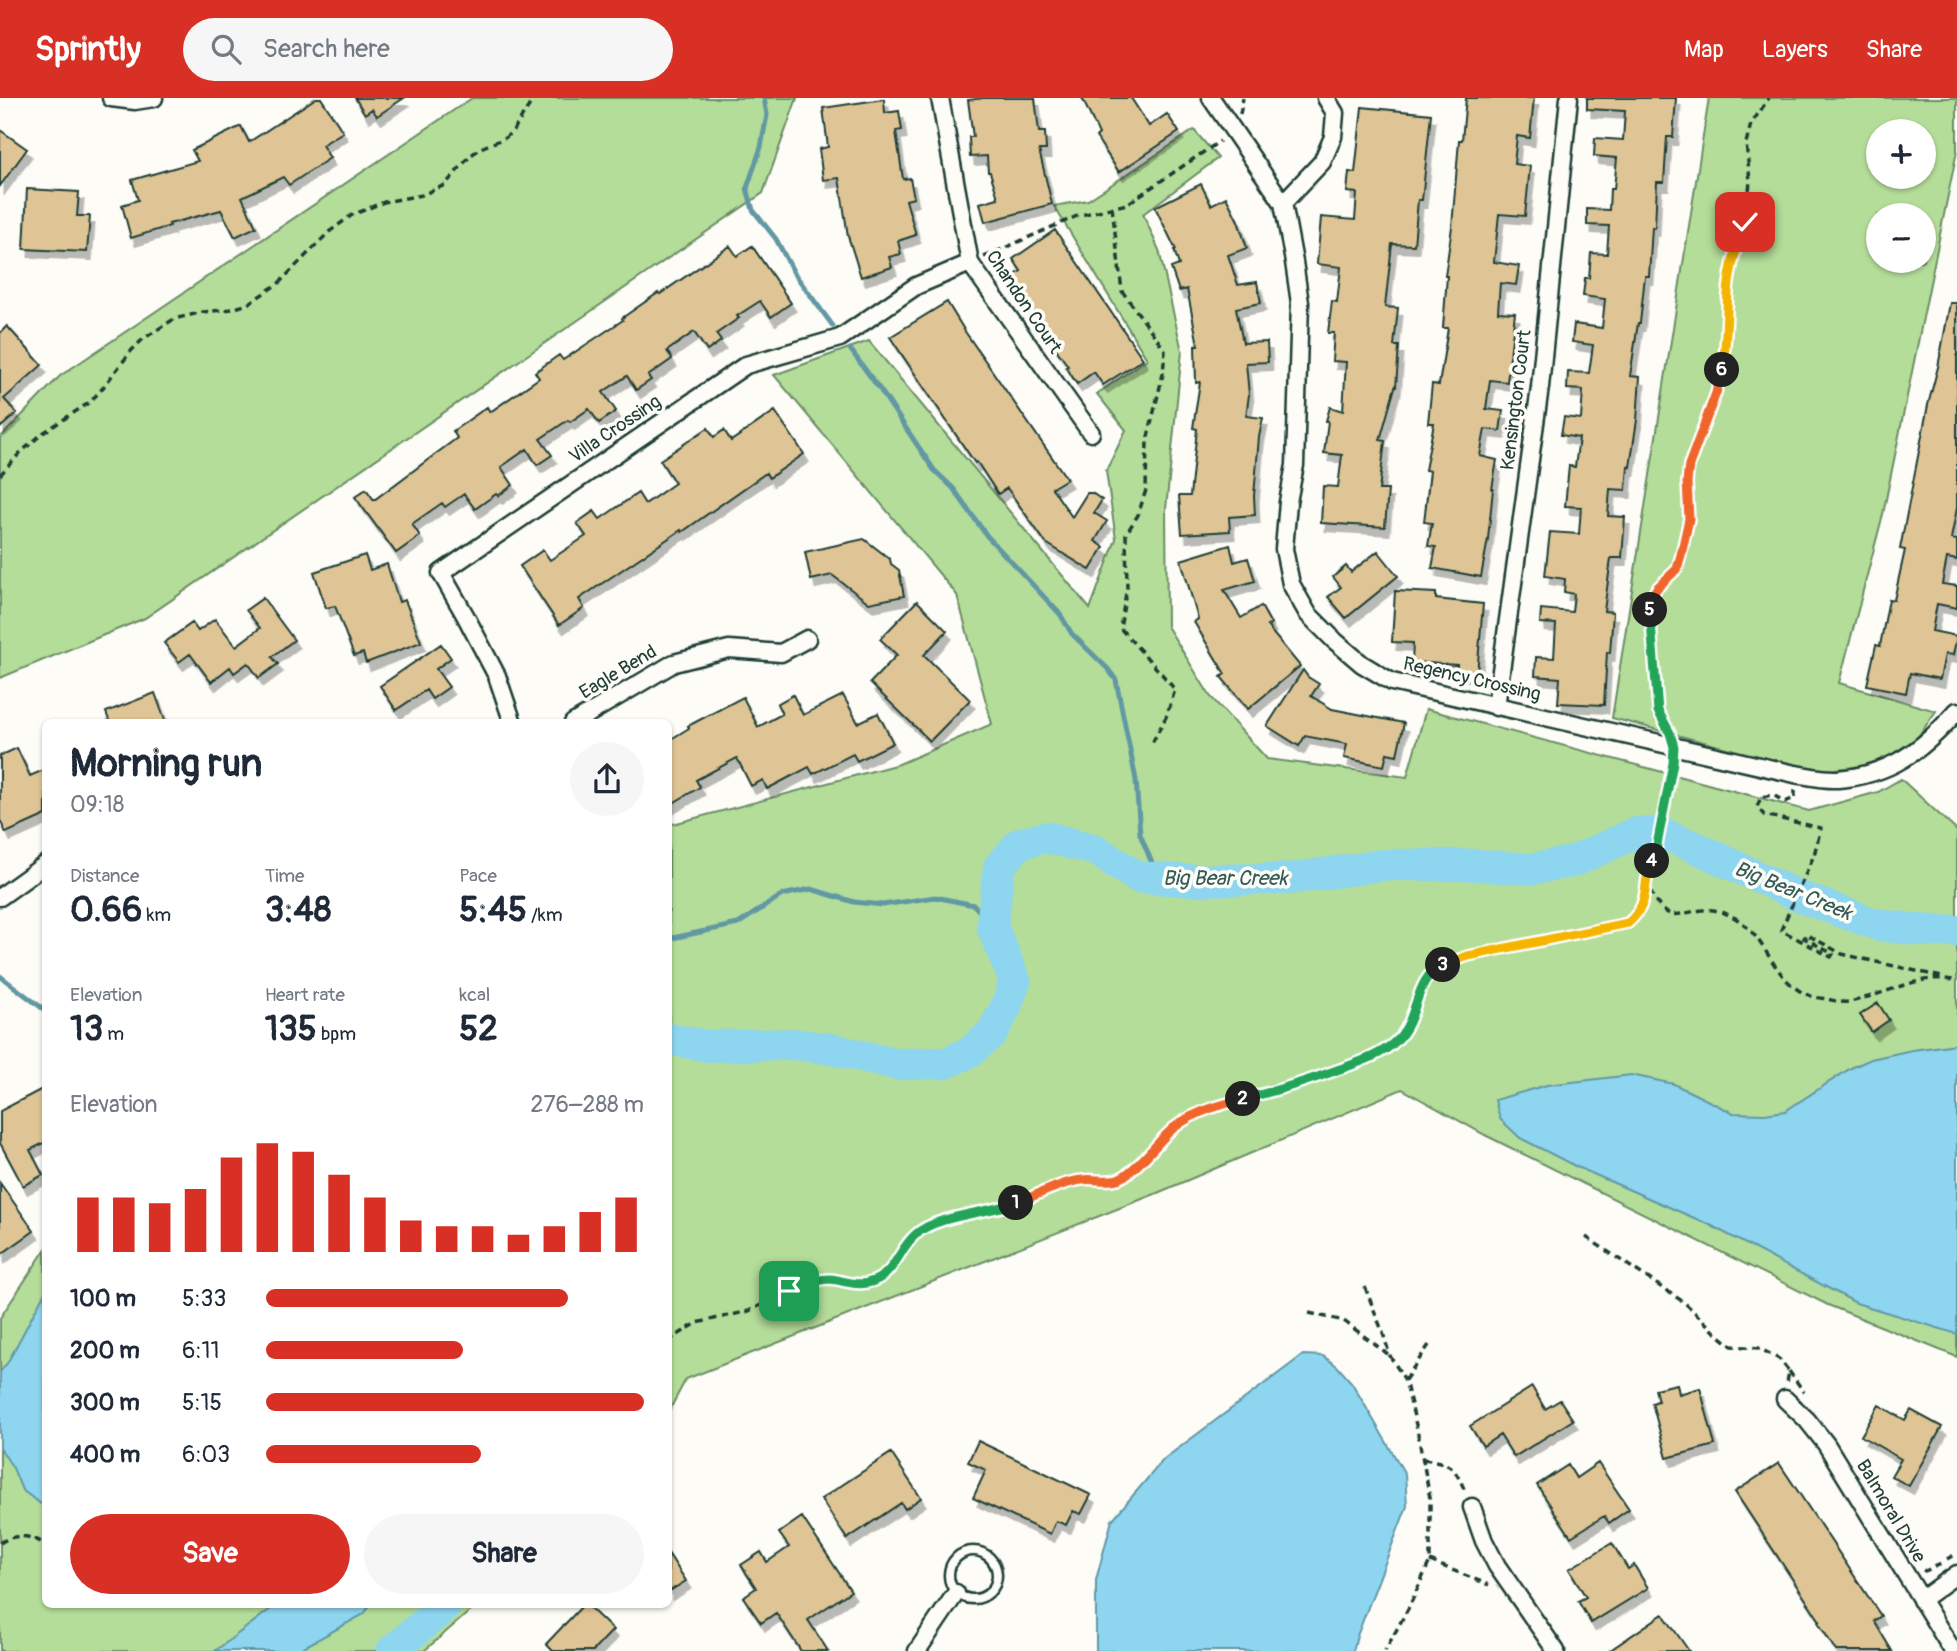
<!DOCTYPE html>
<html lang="en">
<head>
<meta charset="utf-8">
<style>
	:root { --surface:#fff; --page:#f6f6f7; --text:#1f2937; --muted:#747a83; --accent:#d93025 }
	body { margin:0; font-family:Pangolin,sans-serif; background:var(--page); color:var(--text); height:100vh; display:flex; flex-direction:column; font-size:26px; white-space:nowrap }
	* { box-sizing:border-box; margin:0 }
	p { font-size:23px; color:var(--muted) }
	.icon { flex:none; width:38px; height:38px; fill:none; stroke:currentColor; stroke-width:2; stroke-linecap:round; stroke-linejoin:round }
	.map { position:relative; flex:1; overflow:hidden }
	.panel { position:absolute; left:42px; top:621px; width:630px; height:889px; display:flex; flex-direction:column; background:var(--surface); border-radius:10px; box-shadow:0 2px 5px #0004 }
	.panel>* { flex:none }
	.fabs { position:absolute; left:1866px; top:21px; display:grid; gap:14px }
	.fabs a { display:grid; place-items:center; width:70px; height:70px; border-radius:50%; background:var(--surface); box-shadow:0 2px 5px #0004; font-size:35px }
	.pin { position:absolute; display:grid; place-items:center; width:60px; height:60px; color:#fff; margin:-30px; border-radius:14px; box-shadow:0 4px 10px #0006 }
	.km { position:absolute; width:35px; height:35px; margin:-18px; border-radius:50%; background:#222; color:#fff; font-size:19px; line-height:35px; text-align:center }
	.round { display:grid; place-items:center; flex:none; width:74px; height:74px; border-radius:37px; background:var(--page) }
	.head { display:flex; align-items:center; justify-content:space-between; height:119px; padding:0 28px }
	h1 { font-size:38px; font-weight:800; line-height:52px }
	.metrics { display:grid; grid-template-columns:repeat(3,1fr); gap:10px; height:119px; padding:7px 28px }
	.metrics div { display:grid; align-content:center }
	.metrics b { font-size:35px; font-weight:800 }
	.metrics small { font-size:19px; font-weight:400 }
	.metrics p { font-size:19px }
	.chart { height:196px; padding:14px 28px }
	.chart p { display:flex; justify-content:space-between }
	.chart svg { width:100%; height:126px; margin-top:7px; stroke:var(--accent); stroke-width:6 }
	.button { display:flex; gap:14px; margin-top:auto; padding:14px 28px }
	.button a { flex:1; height:80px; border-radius:42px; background:var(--accent); color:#fff; font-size:28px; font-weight:800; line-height:80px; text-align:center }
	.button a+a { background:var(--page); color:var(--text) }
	ul { padding:0 28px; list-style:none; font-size:23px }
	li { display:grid; grid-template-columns:112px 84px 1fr; align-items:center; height:52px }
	li i { height:18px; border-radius:9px; background:var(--accent) }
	header { display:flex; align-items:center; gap:42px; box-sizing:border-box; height:98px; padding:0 35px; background:var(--accent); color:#fff }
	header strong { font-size:33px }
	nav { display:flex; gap:38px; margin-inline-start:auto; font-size:24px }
	.search { width:490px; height:63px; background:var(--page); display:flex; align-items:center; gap:18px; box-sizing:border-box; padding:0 24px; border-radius:38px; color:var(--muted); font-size:26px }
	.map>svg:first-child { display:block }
	.green { fill:#b4dd99; stroke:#6a8d66; stroke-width:2; fill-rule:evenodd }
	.water { fill:#8ed5ef; stroke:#6298a4; stroke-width:2 }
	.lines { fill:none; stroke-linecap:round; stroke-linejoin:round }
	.stream { stroke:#6298a4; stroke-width:5 }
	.river { stroke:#8ed5ef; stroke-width:32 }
	.building { fill:#dfc595; stroke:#1f3d34; stroke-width:2; filter:url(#shadow) }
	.lane-casing { stroke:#1f3d34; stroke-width:13 }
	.street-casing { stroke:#1f3d34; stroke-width:21 }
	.path { stroke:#1f3d34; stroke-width:3.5; stroke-dasharray:7 5; stroke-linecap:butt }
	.lane { stroke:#fdfcf7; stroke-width:8 }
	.street { stroke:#fdfcf7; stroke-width:16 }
	.split-1-casing { stroke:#fff; stroke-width:14 }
	.split-2-casing { stroke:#fff; stroke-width:14 }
	.split-3-casing { stroke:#fff; stroke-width:14 }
	.split-4-casing { stroke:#fff; stroke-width:14 }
	.split-5-casing { stroke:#fff; stroke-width:14 }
	.split-6-casing { stroke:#fff; stroke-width:14 }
	.split-7-casing { stroke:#fff; stroke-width:14 }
	.split-1 { stroke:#22a559; stroke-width:9 }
	.split-2 { stroke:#f0652b; stroke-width:9 }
	.split-3 { stroke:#22a559; stroke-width:9 }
	.split-4 { stroke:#f5b400; stroke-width:9 }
	.split-5 { stroke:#22a559; stroke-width:9 }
	.split-6 { stroke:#f0652b; stroke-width:9 }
	.split-7 { stroke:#f5b400; stroke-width:9 }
	.labels { text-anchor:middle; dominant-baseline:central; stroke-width:7; stroke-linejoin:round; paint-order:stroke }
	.street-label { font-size:19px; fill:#1f3d34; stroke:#fdfcf7 }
	.water-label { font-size:21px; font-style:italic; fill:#355b59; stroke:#fdfcf7 }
</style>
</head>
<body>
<header>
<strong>Sprintly</strong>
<div class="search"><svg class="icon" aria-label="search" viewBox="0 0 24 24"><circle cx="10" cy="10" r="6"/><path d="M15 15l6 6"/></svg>Search here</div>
<nav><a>Map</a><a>Layers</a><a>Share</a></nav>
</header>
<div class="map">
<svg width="1957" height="1553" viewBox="0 0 1957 1553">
	<defs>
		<filter id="shadow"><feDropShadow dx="4.5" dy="8" stdDeviation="0" flood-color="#0004"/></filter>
	</defs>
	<rect width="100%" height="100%" fill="#fdfcf7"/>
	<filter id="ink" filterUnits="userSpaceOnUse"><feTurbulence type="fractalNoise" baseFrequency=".0143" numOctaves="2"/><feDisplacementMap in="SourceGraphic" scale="14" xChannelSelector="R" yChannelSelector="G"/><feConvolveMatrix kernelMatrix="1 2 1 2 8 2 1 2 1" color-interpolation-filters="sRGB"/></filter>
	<g filter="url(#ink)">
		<!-- green -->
		<path class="green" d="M472,0H797L763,95L145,520L0,580V340L60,278Z
			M1709,0H1957V53L1883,416L1839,585L1936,613L1917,640L1875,667L1815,673L1612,620ZM1878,33H1923V79H1878ZM1878,117H1923V163H1878Z
			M1194,32L1218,60L1143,116L1159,152L1182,253L1166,411L1167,528L1210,598L1267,661L1407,679L1426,611L1809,713L1878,694L1901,681L1957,733V1259L1828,1207L1485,1037L1402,991L1155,1096L686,1281L669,1313V727L899,666L992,626L957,497L774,277L869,243L1090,511L1116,441L1106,373L1126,332L1097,296L1147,261L1054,108L1088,102Z
			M45,1152L46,1507H477L424,1553H0V1220Z"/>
		<!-- water -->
		<path class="water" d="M1957,946V1236L1856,1205L1710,1127L1575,1068L1520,1040L1500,1021L1495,1002L1547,987L1631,977L1674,986L1733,1015L1765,1016L1785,1013L1851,970L1871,961L1912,952Z
			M45,1194V1409L22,1392L13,1370L0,1350V1274L8,1264Z
			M1303,1257L1323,1258L1337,1268L1352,1285L1405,1376L1407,1408L1357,1538L1353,1553H1096V1482L1112,1422L1164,1361Z
			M276,1507H370L364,1516L297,1553H215Z"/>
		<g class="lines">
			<!-- stream -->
			<path class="stream" d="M764,0L767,17L761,49L747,90L753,112L776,141L794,175L833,228
				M850,251L881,293L934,372L953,390L987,438L1060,516L1072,536L1108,571L1116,582L1136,682L1140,736L1158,780
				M668,841L738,826L782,797L811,791L854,804L883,807L935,799L974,807L992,828
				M0,878L46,913"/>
			<!-- river -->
			<path class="river" d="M668,941L709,948L794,946L832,951L895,966L946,965L970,954L992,935L1006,909L1015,883L992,828L999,769L1020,745L1046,739L1096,752L1137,779L1184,782L1289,781L1381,767H1478L1531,771L1572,764L1636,735H1661L1695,749L1798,798L1878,827L1930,833H1957
				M392,1553L446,1507"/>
		</g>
		<!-- building -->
		<path class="building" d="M316,0H321L343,34L322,47L330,60L289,87L283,79L242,99L256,129L235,139L221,112L169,126L170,128L131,140L122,107L138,102L132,82L198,63L192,52L241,28L249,44Z
			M355,0H404L377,18L372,11L365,16Z
			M983,0H1035L1039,34H1045L1046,52H1039L1052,106L985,124L980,105L998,100L990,74H988L987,58L970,59L969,39H973L968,2Z
			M1082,0H1131L1149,28L1167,16L1179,34L1119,74L1096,39L1099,36Z
			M1466,0H1534L1530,40L1517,38L1514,66L1530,68L1525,118L1499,116L1494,164L1519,168L1516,187L1500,185L1498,214L1515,215L1507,284L1490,282L1486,311L1503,313L1500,333L1485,331L1480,358L1497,362L1492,391H1493L1488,441L1481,479L1432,470L1436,449L1428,448L1432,425L1424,424L1430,373L1425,372L1434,325H1428L1432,286L1439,287L1448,230H1443L1447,178H1445L1452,129L1459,42H1462Z
			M1587,0H1676L1673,39H1667L1664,84H1657L1655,130L1652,129L1649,178H1645L1640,225H1638L1630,278L1640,279L1637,322L1630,369L1628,368L1626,392L1610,391L1608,418L1625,419L1622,460H1611L1604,513L1613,514L1610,555L1607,554L1604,607L1558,605L1560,580L1535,578L1536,559L1554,560L1556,526L1540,525L1541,511L1572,514L1574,496L1564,494L1565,481L1545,478L1550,434L1579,436L1581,409L1565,408L1569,368L1575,369L1579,340L1561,337L1564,319L1581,321L1583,292L1567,291L1568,274L1589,275L1593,247L1572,244L1574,226L1602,230L1605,201L1583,198L1585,180H1589L1591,155L1607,156L1609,128L1587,127V111L1609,112L1610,91H1614L1617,60L1594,58L1595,40L1623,42L1625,13L1587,11Z
			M884,1L885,15L899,13L902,32L896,33L903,81L910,80L914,100L906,102L916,137L898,143L901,156L889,159L892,169L861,179L848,138L839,80L823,82L819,51L828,49L823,10Z
			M1362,9L1431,16L1422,102H1418L1414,147L1392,146L1385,209L1398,210L1394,248H1399L1396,289H1395L1380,342L1385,343L1379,392H1388L1385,429L1321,425L1323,388L1338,389L1342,357L1324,355L1328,323H1326L1330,309L1343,313L1346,264L1332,263L1334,235H1328L1332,203L1337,204L1341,169L1317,166L1321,119L1355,122L1357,95L1347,94L1349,74L1355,75Z
			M0,32L27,51L0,88Z
			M1201,86L1211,107L1226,99L1238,123L1247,150L1228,157L1238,187L1257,184L1261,205L1236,210L1243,245L1267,244L1268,264L1246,265L1249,297L1246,318L1263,320L1259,339L1254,398L1255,417L1229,419L1230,433L1182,436L1179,398H1190L1197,331L1193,330L1200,284L1196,285L1195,247H1198L1187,191L1179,193L1171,170L1179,167L1174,152H1176L1155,109Z
			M27,91L79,94L77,118H90L87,154L24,151Z
			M1055,132L1143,261L1103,287L1094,274L1077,286L1066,269L1068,268L1008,182L1021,173L1013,161Z
			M730,148L737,158L752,148L791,205L771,219L760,203L737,218L739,220L716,236L721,243L707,253L694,234L667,253L672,261L648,278L651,282L636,292L627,278L603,294L616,313L599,325L589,311L570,324L568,322L540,341L552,357L537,367L527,351L501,369L513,387L498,398L496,396L475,411L464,396L445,409L442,405L412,426L420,438L396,455L355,399L366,391L374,402L457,340L453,333L487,309L490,314L539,280L535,274L559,257L563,262L623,222L622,220L658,195L660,196Z
			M947,204L966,235L1067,381L1052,390L1072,419L1087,395H1092L1102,402L1094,415L1107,423L1095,443L1104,449L1090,472L1046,445L1007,390L998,396L977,364L975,365L890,239Z
			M1950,205H1957V410L1951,441L1957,442V462L1947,460L1942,486L1957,488V510L1937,506L1932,533L1957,538L1953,557L1945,556L1940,581L1910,575L1906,595L1867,587L1876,547L1880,548L1889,501L1894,502L1905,452L1900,451L1928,307L1938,269Z
			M7,228L42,267L4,301L17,315L0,330V235Z
			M775,313L804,356L769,380L766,375L682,434L681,432L579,501L584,510L559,527L520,468L543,452L550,462L586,438L577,425L594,413L600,421L638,395L645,406L675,385L660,362L708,330L714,339L724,332L731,343Z
			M864,441L890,461L891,466L899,472L904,498L869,505L832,477L811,482L805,454Z
			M1230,447L1234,464L1248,460L1255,483L1224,492L1241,520L1261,508L1271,526L1267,528L1300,568L1248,611L1221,579L1225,576L1194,524L1198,521L1181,462Z
			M1378,453L1398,478L1346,520L1328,499L1341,489L1333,479L1346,468L1351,474Z
			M365,457L370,472L387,466L399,504L405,502L421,544L366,565L363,555L354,558L335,508L326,510L314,474Z
			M1395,493L1436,495V501L1483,506L1477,576L1456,574L1457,567L1412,564L1413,545L1392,544Z
			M263,500L294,542L272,559L278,566L259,580L248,565L234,575L230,569L211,584L190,556L179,564L164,545L192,525L198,533L215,521L236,548L260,530L246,512Z
			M917,503L947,533L924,557L970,602L930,643L870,585L897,557L880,541Z
			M441,546L451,560L436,571L449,589L432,601L426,592L396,612L380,588Z
			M1303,572L1308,579L1319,586L1311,598L1332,611L1404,625L1397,657L1387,655L1384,668L1344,660L1347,646L1305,638L1299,648L1267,628Z
			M155,595L166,625H110L106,614Z
			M793,597L803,617L843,597L858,625L878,615L893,645L857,663L853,656L813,676L809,669L767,691L763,682L751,688L737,660L696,682L700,689L668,708V643L689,630L688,628L743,599L758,629L782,616L777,606Z
			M17,650L30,678L46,671V717L6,735L0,722V658Z
			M1878,905L1889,922L1872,934L1860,917Z
			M46,989V1044L30,1052L43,1077L23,1088L0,1045V1013Z
			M0,1085L34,1133L0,1157Z
			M1677,1286L1679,1296L1700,1290L1715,1347L1667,1360L1652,1305L1658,1303L1655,1291Z
			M1532,1289L1545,1311L1560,1302L1573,1322L1514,1359L1500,1337L1483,1348L1470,1328Z
			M1879,1307L1905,1322L1911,1312L1942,1329L1909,1388L1891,1378L1901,1361L1861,1338Z
			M978,1343L1091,1397L1081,1416L1073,1413L1066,1427L1056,1423L1050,1436L973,1400L986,1372L968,1364Z
			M891,1355L921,1400L905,1411L901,1405L847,1441L821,1401Z
			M1598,1365L1629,1411L1609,1425L1604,1418L1571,1439L1537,1387L1568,1367L1576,1380Z
			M1779,1365L1881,1518L1874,1523L1892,1553H1836L1818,1524L1820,1523L1735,1394Z
			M802,1419L851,1493L808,1522L828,1553H801L776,1515L761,1525L743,1499L756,1490L741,1467L761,1454L767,1464L789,1449L779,1435Z
			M1612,1445L1628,1471L1634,1467L1648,1490L1591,1525L1578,1503L1586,1499L1569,1471Z
			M668,1455L686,1483L668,1494Z
			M583,1507H587L613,1532L593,1553H553L546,1546Z
			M1663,1516L1689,1553H1609Z"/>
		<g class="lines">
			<!-- lane casing -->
			<g class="lane-casing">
				<path id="lane" d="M949 1477a24 24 0 1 1 48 0a24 24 0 1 1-48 0Z"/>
			</g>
			<!-- street casing -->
			<g class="street-casing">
				<path id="street" d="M111,0L135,3L154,0
					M940,0L970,165L1091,335
					M1211,0L1283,105L1294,164L1300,205L1295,367L1288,404L1284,451L1291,486L1308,516L1335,543L1362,566L1392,584L1795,676C1808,678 1824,682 1838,681C1890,677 1923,652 1957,613
					M1283,105L1322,64L1333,39L1335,15L1326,0
					M1496,609L1540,289L1569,0
					M513,625L497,578L465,517L441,475L746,267L840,240L916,188L970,165
					M573,625L674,565L729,551L781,555L807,541
					M0,799L46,766
					M1785,1301L1807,1322L1826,1346L1953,1553
					M1472,1409L1484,1443L1497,1468L1556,1553
					M1921,1502L1957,1476
					M917,1553L956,1495"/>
			</g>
			<!-- path -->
			<path class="path" d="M1240,16L1243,0
				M1112,109L1122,193L1165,252L1163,276L1147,343L1146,392L1138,417L1126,436L1127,489L1120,530L1168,583L1175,592L1166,619L1151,647
				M984,159L1077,118L1127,106L1220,43
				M0,377L20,355L43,335L90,304L101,292L132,252L143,241L174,221L203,214L232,211L248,206L279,185L329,134L352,117L384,104L422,97L445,87L471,57L483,49L505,40L513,33L534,0
				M1669,632L1658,613L1649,511L1650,501L1657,490L1677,471L1681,457L1689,421L1687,384L1689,367L1716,295L1726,253L1728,190L1733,164L1745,124L1748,103L1750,83L1746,45L1751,26L1769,0
				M1673,663L1655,757C1645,777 1646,794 1662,811C1673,822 1689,813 1703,812C1711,811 1721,813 1729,817C1767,833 1771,885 1811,898C1816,900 1822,900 1827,901C1832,902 1838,904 1843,904C1849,905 1857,902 1864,900C1893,893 1926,874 1957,883
				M1795,692V700L1785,704L1773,697L1761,699L1757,709L1764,717L1821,730L1814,757L1781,832L1831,859L1833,856L1804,840L1806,836L1842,856L1942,879
				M1586,1139L1685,1205L1716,1235L1732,1248L1759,1250L1779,1261L1789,1273L1787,1285
				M1365,1189L1383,1235L1390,1258L1405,1282L1417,1331L1430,1400V1463L1410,1507L1385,1553
				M1309,1215L1344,1223L1389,1257
				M668,1243L697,1225L749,1213L789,1193L812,1184L827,1181L856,1186L867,1185L878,1181L897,1165L906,1147L917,1135L938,1123L1001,1111L1079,1082H1114L1134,1070L1165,1037L1184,1022L1218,1008L1280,991L1368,961L1390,948L1399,940L1412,919L1424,882L1431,874L1439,868L1468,858L1628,825C1641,813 1645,801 1647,784
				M1789,1273L1804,1294
				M1405,1282L1429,1247
				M1423,1361C1453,1365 1454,1369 1466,1395
				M0,1445C15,1435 31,1437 46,1447
				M1947,1461L1957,1455
				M1430,1463L1489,1487
				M1923,1472L1925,1473L1941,1466"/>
			<!-- lane -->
			<use href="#lane" class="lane"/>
			<!-- street -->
			<use href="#street" class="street"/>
		</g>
	</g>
	<g class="lines" filter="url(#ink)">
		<!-- split-1 casing -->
		<g class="split-1-casing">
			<path id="split-1" d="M789,1193C802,1188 816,1181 830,1181C842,1182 855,1188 867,1185C895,1179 897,1153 915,1137C936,1117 988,1115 1016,1105"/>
		</g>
		<!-- split-2 casing -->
		<g class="split-2-casing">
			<path id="split-2" d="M1016,1105C1036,1098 1061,1084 1082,1082C1096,1080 1111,1086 1124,1078C1141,1067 1152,1051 1166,1037C1186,1016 1216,1008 1243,1001"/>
		</g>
		<!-- split-3 casing -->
		<g class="split-3-casing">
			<path id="split-3" d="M1243,1001C1276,993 1308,983 1340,971C1360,964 1382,957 1397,942C1420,920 1413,880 1443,867"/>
		</g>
		<!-- split-4 casing -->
		<g class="split-4-casing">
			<path id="split-4" d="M1443,867L1468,858L1628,825C1652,804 1641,787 1652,763"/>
		</g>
		<!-- split-5 casing -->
		<g class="split-5-casing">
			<path id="split-5" d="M1650,512L1658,613L1670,635L1674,649L1673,665L1655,757L1652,763"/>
		</g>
		<!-- split-6 casing -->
		<g class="split-6-casing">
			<path id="split-6" d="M1650,512V501L1657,490L1677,471L1681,457L1689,421L1687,384L1689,367L1716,295L1722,272"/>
		</g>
		<!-- split-7 casing -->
		<g class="split-7-casing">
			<path id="split-7" d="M1722,272C1727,246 1726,221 1728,194C1730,170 1737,146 1745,124"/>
		</g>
		<!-- split-1 -->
		<use href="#split-1" class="split-1"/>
		<!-- split-2 -->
		<use href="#split-2" class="split-2"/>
		<!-- split-3 -->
		<use href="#split-3" class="split-3"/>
		<!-- split-4 -->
		<use href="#split-4" class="split-4"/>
		<!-- split-5 -->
		<use href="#split-5" class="split-5"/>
		<!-- split-6 -->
		<use href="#split-6" class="split-6"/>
		<!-- split-7 -->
		<use href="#split-7" class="split-7"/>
	</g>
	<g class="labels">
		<!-- street labels -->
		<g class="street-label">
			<text transform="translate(1024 204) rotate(56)">Chandon Court</text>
			<text transform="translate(1516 302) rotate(-83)">Kensington Court</text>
			<text transform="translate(615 331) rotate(-34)">Villa Crossing</text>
			<text transform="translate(618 574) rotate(-31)">Eagle Bend</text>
			<text transform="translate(1472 581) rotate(13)">Regency Crossing</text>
			<text transform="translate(1891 1413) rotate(59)">Balmoral Drive</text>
		</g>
		<!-- water labels -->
		<g class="water-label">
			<text x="1225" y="780">Big Bear Creek</text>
			<text transform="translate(1793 793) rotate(22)">Big Bear Creek</text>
		</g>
	</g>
</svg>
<div class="fabs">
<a>+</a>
<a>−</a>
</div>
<div class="pin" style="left:789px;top:1193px;background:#1e9e55"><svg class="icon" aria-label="arrive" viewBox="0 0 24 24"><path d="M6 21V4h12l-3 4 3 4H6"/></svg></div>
<div class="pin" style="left:1745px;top:124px;background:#d93025"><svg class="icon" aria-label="check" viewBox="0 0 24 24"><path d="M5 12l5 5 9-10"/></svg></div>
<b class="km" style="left:1016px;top:1105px">1</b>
<b class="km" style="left:1243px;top:1001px">2</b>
<b class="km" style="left:1443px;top:867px">3</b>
<b class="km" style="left:1652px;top:763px">4</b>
<b class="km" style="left:1650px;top:512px">5</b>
<b class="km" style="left:1722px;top:272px">6</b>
<section class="panel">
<div class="head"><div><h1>Morning run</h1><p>09:18</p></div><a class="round"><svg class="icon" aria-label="share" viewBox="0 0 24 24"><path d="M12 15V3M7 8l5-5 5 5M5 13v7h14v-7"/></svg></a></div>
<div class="metrics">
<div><p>Distance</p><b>0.66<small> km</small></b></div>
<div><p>Time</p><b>3:48</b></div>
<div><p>Pace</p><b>5:45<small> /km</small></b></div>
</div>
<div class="metrics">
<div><p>Elevation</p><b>13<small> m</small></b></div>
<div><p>Heart rate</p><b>135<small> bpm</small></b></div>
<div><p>kcal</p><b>52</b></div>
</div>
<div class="chart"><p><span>Elevation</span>276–288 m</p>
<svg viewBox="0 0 160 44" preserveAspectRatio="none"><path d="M5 44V25M15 44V25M25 44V27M35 44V22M45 44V11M55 44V6M65 44V9M75 44V17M85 44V25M95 44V33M105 44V35M115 44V35M125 44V38M135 44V35M145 44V30M155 44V25"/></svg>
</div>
<ul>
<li><b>100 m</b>5:33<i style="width:80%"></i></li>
<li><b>200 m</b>6:11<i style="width:52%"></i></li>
<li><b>300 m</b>5:15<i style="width:100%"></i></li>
<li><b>400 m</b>6:03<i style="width:57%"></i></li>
</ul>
<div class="button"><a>Save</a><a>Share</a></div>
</section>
</div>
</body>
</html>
